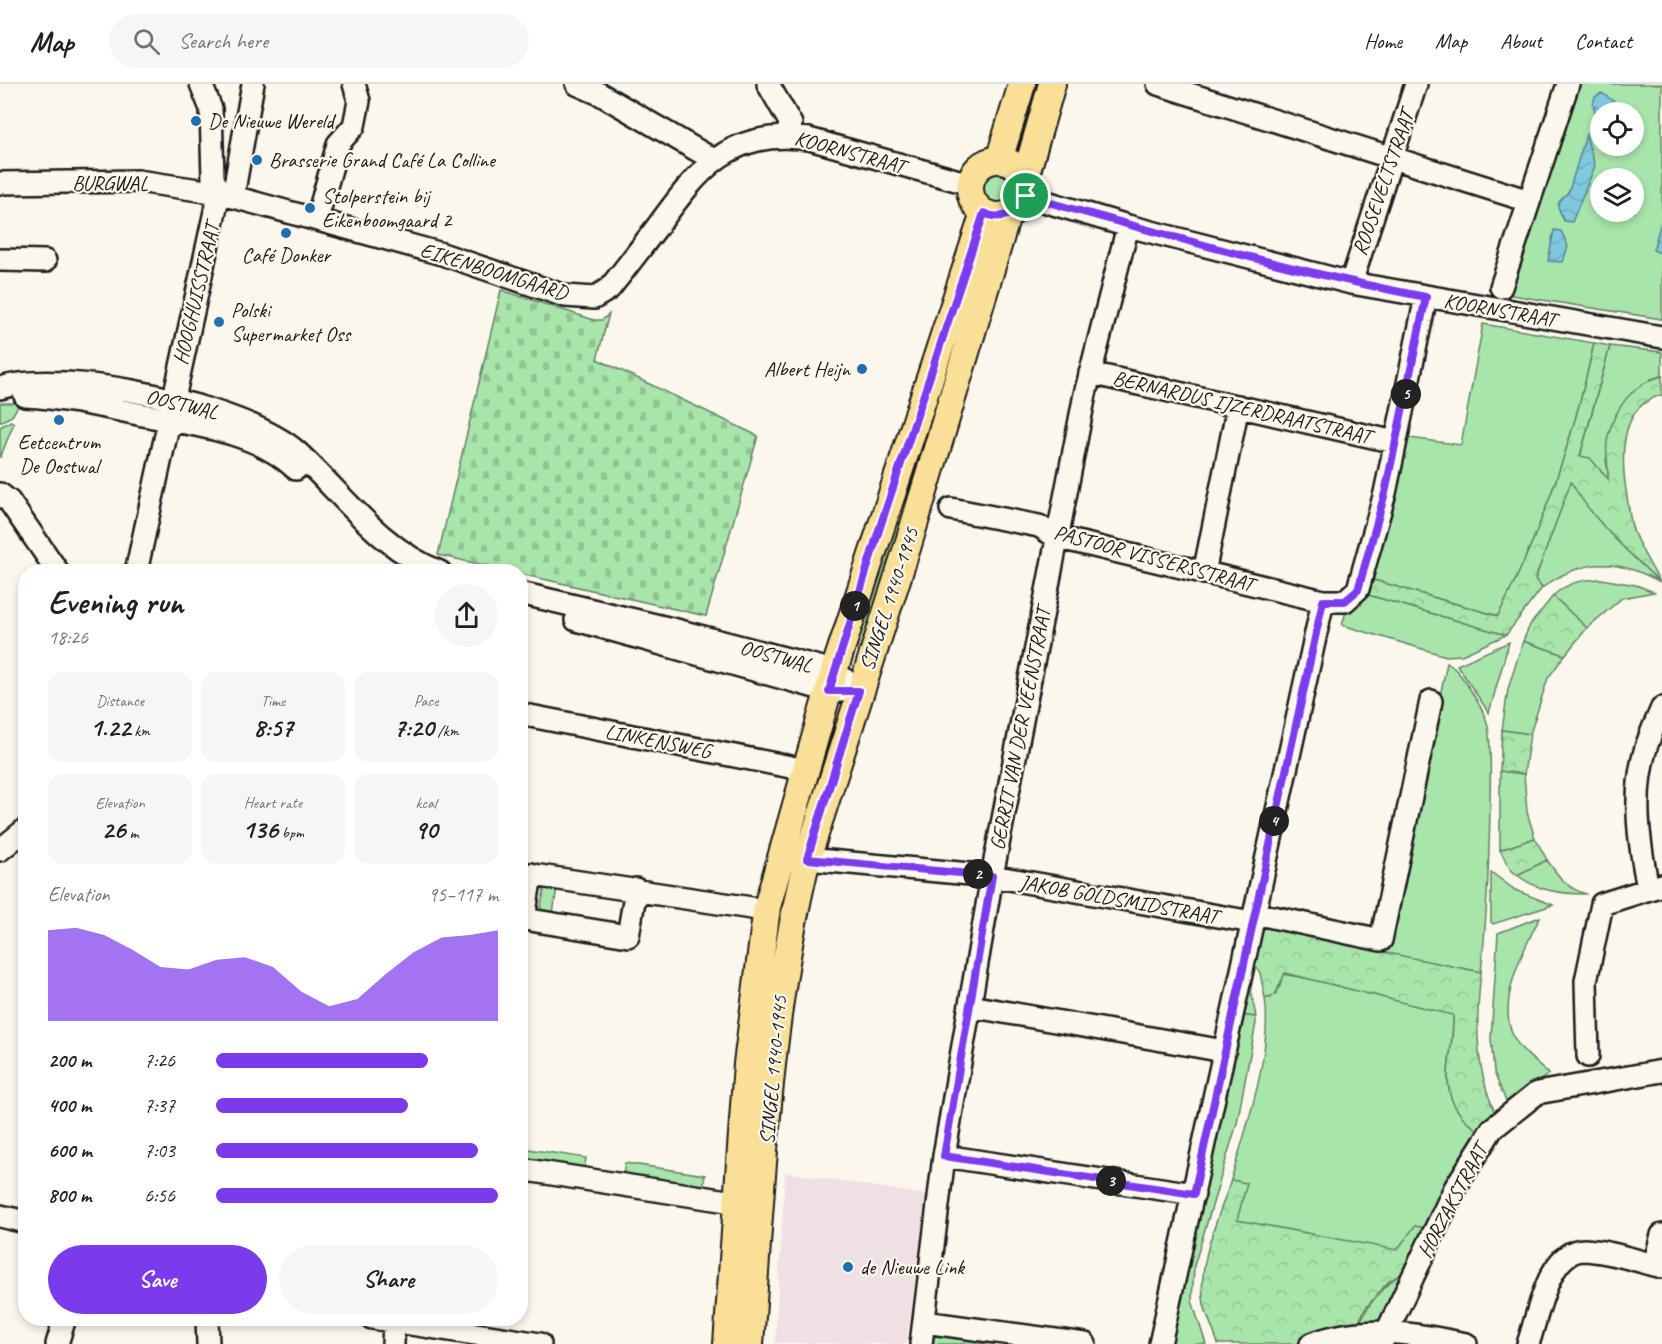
<!DOCTYPE html>
<html lang="en">
<head>
<meta charset="utf-8">
<style>
	:root { --surface:#fff; --page:#f6f6f6; --text:#202124; --muted:#757577; --line:#e0e0e0; --accent:#7c3aed }
	body { margin:0; font-family:Caveat,sans-serif; background:var(--page); color:var(--text); height:100vh; display:flex; flex-direction:column; font-size:22px; white-space:nowrap }
	* { box-sizing:border-box; margin:0 }
	p { font-size:20px; color:var(--muted) }
	.icon { flex:none; width:33px; height:33px; fill:none; stroke:currentColor; stroke-width:2; stroke-linecap:round; stroke-linejoin:round }
	.map { position:relative; flex:1; overflow:hidden }
	.details { position:absolute; left:18px; top:480px; width:510px; height:762px; display:flex; flex-direction:column; background:var(--surface); border-radius:24px; box-shadow:0 3px 9px #0003 }
	.details>* { flex:none }
	.fabs { position:absolute; left:1590px; top:18px; display:grid; gap:12px }
	.fabs a { display:grid; place-items:center; width:54px; height:54px; border-radius:50%; background:var(--surface); box-shadow:0 3px 9px #0003; font-size:30px }
	.pin { position:absolute; display:grid; place-items:center; width:51px; height:51px; color:#fff; margin:-26px; border:3px solid #fff; border-radius:50%; box-shadow:0 2px 6px #0007 }
	.km { position:absolute; width:30px; height:30px; margin:-15px; border-radius:50%; background:#222; color:#fff; font-size:16px; line-height:30px; text-align:center }
	.round { display:grid; place-items:center; flex:none; width:63px; height:63px; border-radius:32px; background:var(--page) }
	.headline { display:flex; align-items:center; justify-content:space-between; height:102px; padding:0 30px }
	h1 { font-size:33px; font-weight:700; line-height:45px }
	.figures { display:grid; grid-template-columns:repeat(3,1fr); gap:9px; height:102px; padding:6px 30px }
	.figures div { display:grid; align-content:center; border-radius:15px; background:var(--page); text-align:center }
	.figures b { font-size:26px; font-weight:700 }
	.figures small { font-size:16px; font-weight:400 }
	.figures p { font-size:16px }
	.chart { height:168px; padding:12px 30px }
	.chart p { display:flex; justify-content:space-between }
	.chart svg { width:100%; height:108px; margin-top:6px; fill:var(--accent); opacity:.7 }
	.action { display:flex; gap:12px; margin-top:auto; padding:12px 30px }
	.action a { flex:1; height:69px; border-radius:36px; background:var(--accent); color:#fff; font-size:24px; font-weight:700; line-height:69px; text-align:center }
	.action a+a { background:var(--page); color:var(--text) }
	ul { padding:0 30px; list-style:none; font-size:20px }
	li { display:grid; grid-template-columns:96px 72px 1fr; align-items:center; height:45px }
	li i { height:15px; border-radius:8px; background:var(--accent) }
	header { display:flex; align-items:center; gap:36px; box-sizing:border-box; height:84px; padding:0 30px; background:var(--surface); border-bottom:2px solid var(--line) }
	header strong { font-size:28px }
	nav { display:flex; gap:33px; margin-inline-start:auto; font-size:21px }
	.search { width:420px; height:54px; background:var(--page); display:flex; align-items:center; gap:15px; box-sizing:border-box; padding:0 21px; border-radius:33px; color:var(--muted); font-size:22px }
	.map>svg:first-child { display:block }
	.built { fill:#efe0e4 }
	.green { fill:#a8e5ab; stroke:#628064; stroke-width:1.5; fill-rule:evenodd }
	.forest { fill:url(#forest-crowns); stroke:#628064; stroke-width:1.5 }
	.cemetery { fill:url(#cemetery-stones); stroke:#628064; stroke-width:1.5 }
	.water { fill:url(#water-waves); stroke:#578491; stroke-width:1.5 }
	.lines { fill:none; stroke-linecap:round; stroke-linejoin:round }
	.minor-casing { stroke:#1c1c1c; stroke-width:26 }
	.major-casing { stroke:#1c1c1c; stroke-width:30 }
	.minor { stroke:#fbf7ec; stroke-width:21 }
	.major { stroke:#fadf96; stroke-width:26 }
	.route-casing { stroke:#fff; stroke-width:12 }
	.route { stroke:#7c3aed; stroke-width:8 }
	.poi-dot { fill:#1f6fb2; stroke:#fbf7ec; stroke-width:2 }
	.labels { text-anchor:middle; dominant-baseline:central; stroke-width:4.5; stroke-linejoin:round; paint-order:stroke }
	.poi-label { font-size:21px; fill:#1c1c1c; stroke:#fbf7ec; text-anchor:start }
	.street-label { font-size:21px; fill:#1c1c1c; stroke:#fbf7ec }
</style>
</head>
<body>
<header>
<strong>Map</strong>
<div class="search"><svg class="icon" aria-label="search" viewBox="0 0 24 24"><circle cx="10" cy="10" r="6"/><path d="M15 15l6 6"/></svg>Search here</div>
<nav><a>Home</a><a>Map</a><a>About</a><a>Contact</a></nav>
</header>
<div class="map">
<svg width="1662" height="1260" viewBox="0 0 1662 1260">
	<defs>
		<pattern id="forest-crowns" width="20" height="18" patternUnits="userSpaceOnUse" patternTransform="scale(1.5)"><rect width="20" height="18" fill="#a8e5ab"/><path d="M2 6a3 3 0 1 1 6 0M12 15a3 3 0 1 1 6 0" fill="none" stroke="#90c493"/></pattern>
		<pattern id="cemetery-stones" width="16" height="16" patternUnits="userSpaceOnUse" patternTransform="scale(1.5)"><rect width="16" height="16" fill="#a8e5ab"/><path d="M2 7V4a2 2 0 0 1 4 0v3zM10 15v-3a2 2 0 0 1 4 0v3z" fill="#90c493"/></pattern>
		<pattern id="water-waves" width="16" height="10" patternUnits="userSpaceOnUse" patternTransform="scale(1.5)"><rect width="16" height="10" fill="#7fc9df"/><path d="M0 5q4-4 8 0t8 0" fill="none" stroke="#6dacbf"/></pattern>
	</defs>
	<rect width="100%" height="100%" fill="#fbf7ec"/>
	<filter id="ink" filterUnits="userSpaceOnUse"><feTurbulence type="fractalNoise" baseFrequency=".0167" numOctaves="2"/><feDisplacementMap in="SourceGraphic" scale="12" xChannelSelector="R" yChannelSelector="G"/><feConvolveMatrix kernelMatrix="1 2 1 2 8 2 1 2 1" color-interpolation-filters="sRGB"/></filter>
	<g filter="url(#ink)">
		<!-- built -->
		<path class="built" d="M785,1088L926,1111L906,1260L775,1259Z"/>
		<!-- green -->
		<path class="green" d="M1031,0H1047L1024,70L1013,64Z
			M1575,0H1662V235L1505,210ZM1600,28H1634V62H1600ZM1600,94H1634V128H1600Z
			M981 105a18 18 0 1 1 36 0a18 18 0 1 1-36 0Z
			M999,142L864,565L851,561L958,215Z
			M1483,240L1594,259C1574,354 1542,446 1498,532L1370,495L1403,353L1461,361Z
			M1610,262L1662,268V292L1651,295L1606,375L1609,396L1580,373Z
			M0,319H20L12,332L0,338Z
			M11,337L14,339L0,374V343Z
			M1571,397C1594,437 1627,467 1660,498C1617,474 1582,474 1542,504L1535,495Z
			M1601,495L1636,501L1654,508L1622,514L1587,544L1553,512C1567,498 1582,496 1601,495Z
			M1365,510L1506,551L1462,571L1446,572L1342,541L1347,524L1361,521Z
			M1523,557L1565,571L1548,594L1530,650L1502,646L1508,605Z
			M1509,558L1489,629L1457,581Z
			M1447,579C1460,584 1485,628 1488,642C1492,669 1490,697 1490,724C1489,779 1487,834 1481,888L1385,869Z
			M1500,687L1524,690L1527,728L1535,754L1500,766Z
			M1547,776C1558,792 1568,806 1587,810C1561,810 1538,807 1517,791Z
			M1491,788L1515,806L1553,821L1493,840L1491,838Z
			M545,801L557,803L553,830L540,827Z
			M1540,833C1523,866 1494,922 1516,957C1524,971 1539,979 1549,990L1530,1003L1509,1025L1494,988L1491,954L1498,849Z
			M1282,890L1317,896L1453,931C1454,979 1430,1012 1479,1047L1438,1147L1415,1142L1398,1167L1236,1136L1246,1099L1231,1096C1246,1044 1273,967 1265,914H1271L1280,902Z
			M1241,931L1256,933V939L1237,1039L1194,1182L1192,1217L1206,1260H1170Z
			M528,1065L586,1074L584,1086L526,1077Z
			M625,1079L705,1091L703,1103L623,1092Z
			M1403,1189L1386,1260H1349C1362,1232 1375,1205 1403,1189Z
			M934,1249L1023,1260H933Z"/>
		<!-- forest -->
		<path class="forest" d="M1594,259L1610,262L1580,372L1590,374L1608,395C1609,381 1604,366 1608,352C1615,324 1633,299 1662,292V311C1617,322 1621,377 1627,413C1629,425 1630,438 1634,449C1641,466 1651,482 1660,498C1627,467 1594,438 1571,398L1535,495L1542,504L1506,551L1365,510L1370,495L1498,532C1542,446 1574,353 1594,259Z
			M1553,512L1587,544L1565,571L1523,557L1530,541Z
			M1502,646L1530,650L1524,690L1500,687Z
			M1535,754L1547,776L1517,791L1510,785L1500,766Z
			M1261,843L1481,888C1475,942 1475,989 1499,1037L1479,1047C1429,1012 1455,979 1453,931L1285,889L1275,911L1265,914L1260,889L1253,880Z
			M1249,896L1256,933L1241,931Z
			M1231,1096L1247,1099L1237,1136L1397,1166L1415,1142L1438,1147L1403,1189L1389,1197L1365,1225L1349,1260H1218C1214,1247 1207,1233 1204,1220C1196,1180 1219,1133 1231,1096Z"/>
		<!-- cemetery -->
		<path class="cemetery" d="M501,206L594,236H602L609,230L597,275L758,352L706,532L521,490L520,488L510,487L438,471Z"/>
		<!-- water -->
		<path class="water" d="M1602,9L1615,18L1613,28H1600V48L1593,20L1595,13Z
			M1586,51L1595,82L1572,138L1564,137L1558,123L1559,118L1569,107Z
			M1662,134L1660,169L1653,166Z
			M1554,146L1561,147L1568,162L1563,178L1548,177Z"/>
		<g class="lines">
			<!-- minor casing -->
			<g class="minor-casing">
				<path id="minor" d="M201,0L211,25L213,94L219,109
					M577,0L600,10L714,76
					M768,0L791,40L786,51
					M1158,0L1529,117
					M0,99L138,97L219,109L442,170L565,212L594,214L609,205C625,185 641,164 657,143C699,86 729,44 809,55L970,100
					M233,112L253,0
					M1026,112L1128,142L1351,199L1662,253
					M317,135L338,60L354,42L359,17L354,0
					M0,176L45,177
					M1351,199L1416,0
					M1501,203L1568,0
					M1090,289L1395,358
					M0,304C65,284 246,322 297,368C342,409 381,466 440,488
					M25,312C65,314 104,323 143,331C193,341 257,347 296,385
					M0,410L9,417L58,488
					M951,425L1039,442L1056,453L1323,517
					M136,488L219,109
					M1204,489L1238,322
					M520,509L676,546L834,587L859,607
					M576,536L829,607H844
					M520,630L796,684
					M0,766L26,745
					M807,775L992,792L1252,838
					M520,789L758,825
					M531,790L524,835L628,852L636,805
					M1648,804C1639,759 1632,712 1645,667C1649,652 1656,638 1662,624
					M1254,829L1381,856L1431,617
					M970,922L1224,967
					M1588,972L1586,897L1602,820L1662,801
					M944,1072L1194,1110
					M520,1085L727,1117
					M0,1132L26,1138
					M1654,1181L1662,1151
					M207,1234L208,1260
					M372,1234L540,1260
					M924,1238L1085,1260
					M57,1260L65,1234
					M393,1260L394,1239
					M921,1260L944,1072L992,792L1085,310L1128,142
					M1160,1260L1323,517H1345L1358,505L1385,409L1426,213
					M1311,1260C1361,1240 1415,1249 1466,1260
					M1381,1260L1455,1104L1492,1045L1537,1009L1662,987
					M1528,1260C1538,1232 1548,1166 1584,1166C1610,1167 1637,1177 1662,1183"/>
			</g>
			<!-- major casing -->
			<g class="major-casing">
				<path id="major" d="M970 104a28 28 0 1 1 56 0a28 28 0 1 1-56 0Z
					M999,76L1022,0
					M1025,94L1052,0
					M727,1260L747,980L767,823L834,587L984,129
					M750,1260C762,1098 768,933 807,775L908,461L1007,132"/>
			</g>
			<!-- minor -->
			<use href="#minor" class="minor"/>
			<!-- major -->
			<use href="#major" class="major"/>
		</g>
	</g>
	<g class="lines" filter="url(#ink)">
		<!-- route casing -->
		<g class="route-casing">
			<path id="route" d="M1026,112C1159,149 1291,187 1426,213L1385,409L1358,506L1345,517H1323L1194,1110L944,1072L992,792L807,775L859,607H829L879,446L984,129C1002,138 1018,129 1026,112Z"/>
		</g>
		<!-- route -->
		<use href="#route" class="route"/>
	</g>
	<!-- markers -->
	<g class="poi-dot">
		<circle cx="196" cy="37" r="6"/>
		<circle cx="257" cy="76" r="6"/>
		<circle cx="310" cy="124" r="6"/>
		<circle cx="286" cy="149" r="6"/>
		<circle cx="219" cy="238" r="6"/>
		<circle cx="862" cy="285" r="6"/>
		<circle cx="59" cy="336" r="6"/>
		<circle cx="848" cy="1183" r="6"/>
	</g>
	<g class="labels">
		<!-- poi labels -->
		<g class="poi-label">
			<text x="208" y="37">De Nieuwe Wereld</text>
			<text x="269" y="76">Brasserie Grand Café La Colline</text>
			<text x="322" y="112">Stolperstein bij<tspan x="322" dy="24">Eikenboomgaard 2</tspan></text>
			<text x="286" y="171" text-anchor="middle">Café Donker</text>
			<text x="231" y="226">Polski<tspan x="231" dy="24">Supermarket Oss</tspan></text>
			<text x="850" y="285" text-anchor="end">Albert Heijn</text>
			<text x="59" y="358" text-anchor="middle">Eetcentrum<tspan x="59" dy="24">De Oostwal</tspan></text>
			<text x="860" y="1183">de Nieuwe Link</text>
		</g>
		<!-- street labels -->
		<g class="street-label">
			<text transform="translate(850 68) rotate(15)">KOORNSTRAAT</text>
			<text x="110" y="99">BURGWAL</text>
			<text transform="translate(1383 99) rotate(-71)">ROOSEVELTSTRAAT</text>
			<text transform="translate(494 187) rotate(17)">EIKENBOOMGAARD</text>
			<text transform="translate(196 210) rotate(-77)">HOOGHUISSTRAAT</text>
			<text transform="translate(1500 226) rotate(10)">KOORNSTRAAT</text>
			<text transform="translate(182 320) rotate(13)">OOSTWAL</text>
			<text transform="translate(1242 323) rotate(13)">BERNARDUS IJZERDRAATSTRAAT</text>
			<text transform="translate(1154 474) rotate(15)">PASTOOR VISSERSSTRAAT</text>
			<text transform="translate(889 515) rotate(-72)">SINGEL 1940-1945</text>
			<text transform="translate(776 572) rotate(15)">OOSTWAL</text>
			<text transform="translate(1020 645) rotate(-79)">GERRIT VAN DER VEENSTRAAT</text>
			<text transform="translate(658 657) rotate(11)">LINKENSWEG</text>
			<text transform="translate(1119 815) rotate(10)">JAKOB GOLDSMIDSTRAAT</text>
			<text transform="translate(773 986) rotate(-85)">SINGEL 1940-1945</text>
			<text transform="translate(1452 1117) rotate(-62)">HORZAKSTRAAT</text>
		</g>
	</g>
</svg>
<div class="fabs">
<a><svg class="icon" aria-label="locate" viewBox="0 0 24 24"><circle cx="12" cy="12" r="6"/><path d="M12 2v4M12 18v4M2 12h4M18 12h4"/></svg></a>
<a><svg class="icon" aria-label="layers" viewBox="0 0 24 24"><path d="M12 4l9 5-9 5-9-5zM3 14l9 5 9-5"/></svg></a>
</div>
<div class="pin" style="left:1026px;top:112px;background:#1e9e55"><svg class="icon" aria-label="arrive" viewBox="0 0 24 24"><path d="M6 21V4h12l-3 4 3 4H6"/></svg></div>
<b class="km" style="left:855px;top:522px">1</b>
<b class="km" style="left:978px;top:790px">2</b>
<b class="km" style="left:1111px;top:1097px">3</b>
<b class="km" style="left:1274px;top:737px">4</b>
<b class="km" style="left:1406px;top:310px">5</b>
<section class="details">
<div class="headline"><div><h1>Evening run</h1><p>18:26</p></div><a class="round"><svg class="icon" aria-label="share" viewBox="0 0 24 24"><path d="M12 15V3M7 8l5-5 5 5M5 13v7h14v-7"/></svg></a></div>
<div class="figures">
<div><p>Distance</p><b>1.22<small> km</small></b></div>
<div><p>Time</p><b>8:57</b></div>
<div><p>Pace</p><b>7:20<small> /km</small></b></div>
</div>
<div class="figures">
<div><p>Elevation</p><b>26<small> m</small></b></div>
<div><p>Heart rate</p><b>136<small> bpm</small></b></div>
<div><p>kcal</p><b>90</b></div>
</div>
<div class="chart"><p><span>Elevation</span>95–117 m</p>
<svg viewBox="0 0 160 44" preserveAspectRatio="none"><path d="M0 44V7L10 6L20 9L30 15L40 22L50 23L60 19L70 18L80 22L90 32L100 38L110 35L120 25L130 16L140 10L150 9L160 7V44z"/></svg>
</div>
<ul>
<li><b>200 m</b>7:26<i style="width:75%"></i></li>
<li><b>400 m</b>7:37<i style="width:68%"></i></li>
<li><b>600 m</b>7:03<i style="width:93%"></i></li>
<li><b>800 m</b>6:56<i style="width:100%"></i></li>
</ul>
<div class="action"><a>Save</a><a>Share</a></div>
</section>
</div>
</body>
</html>
